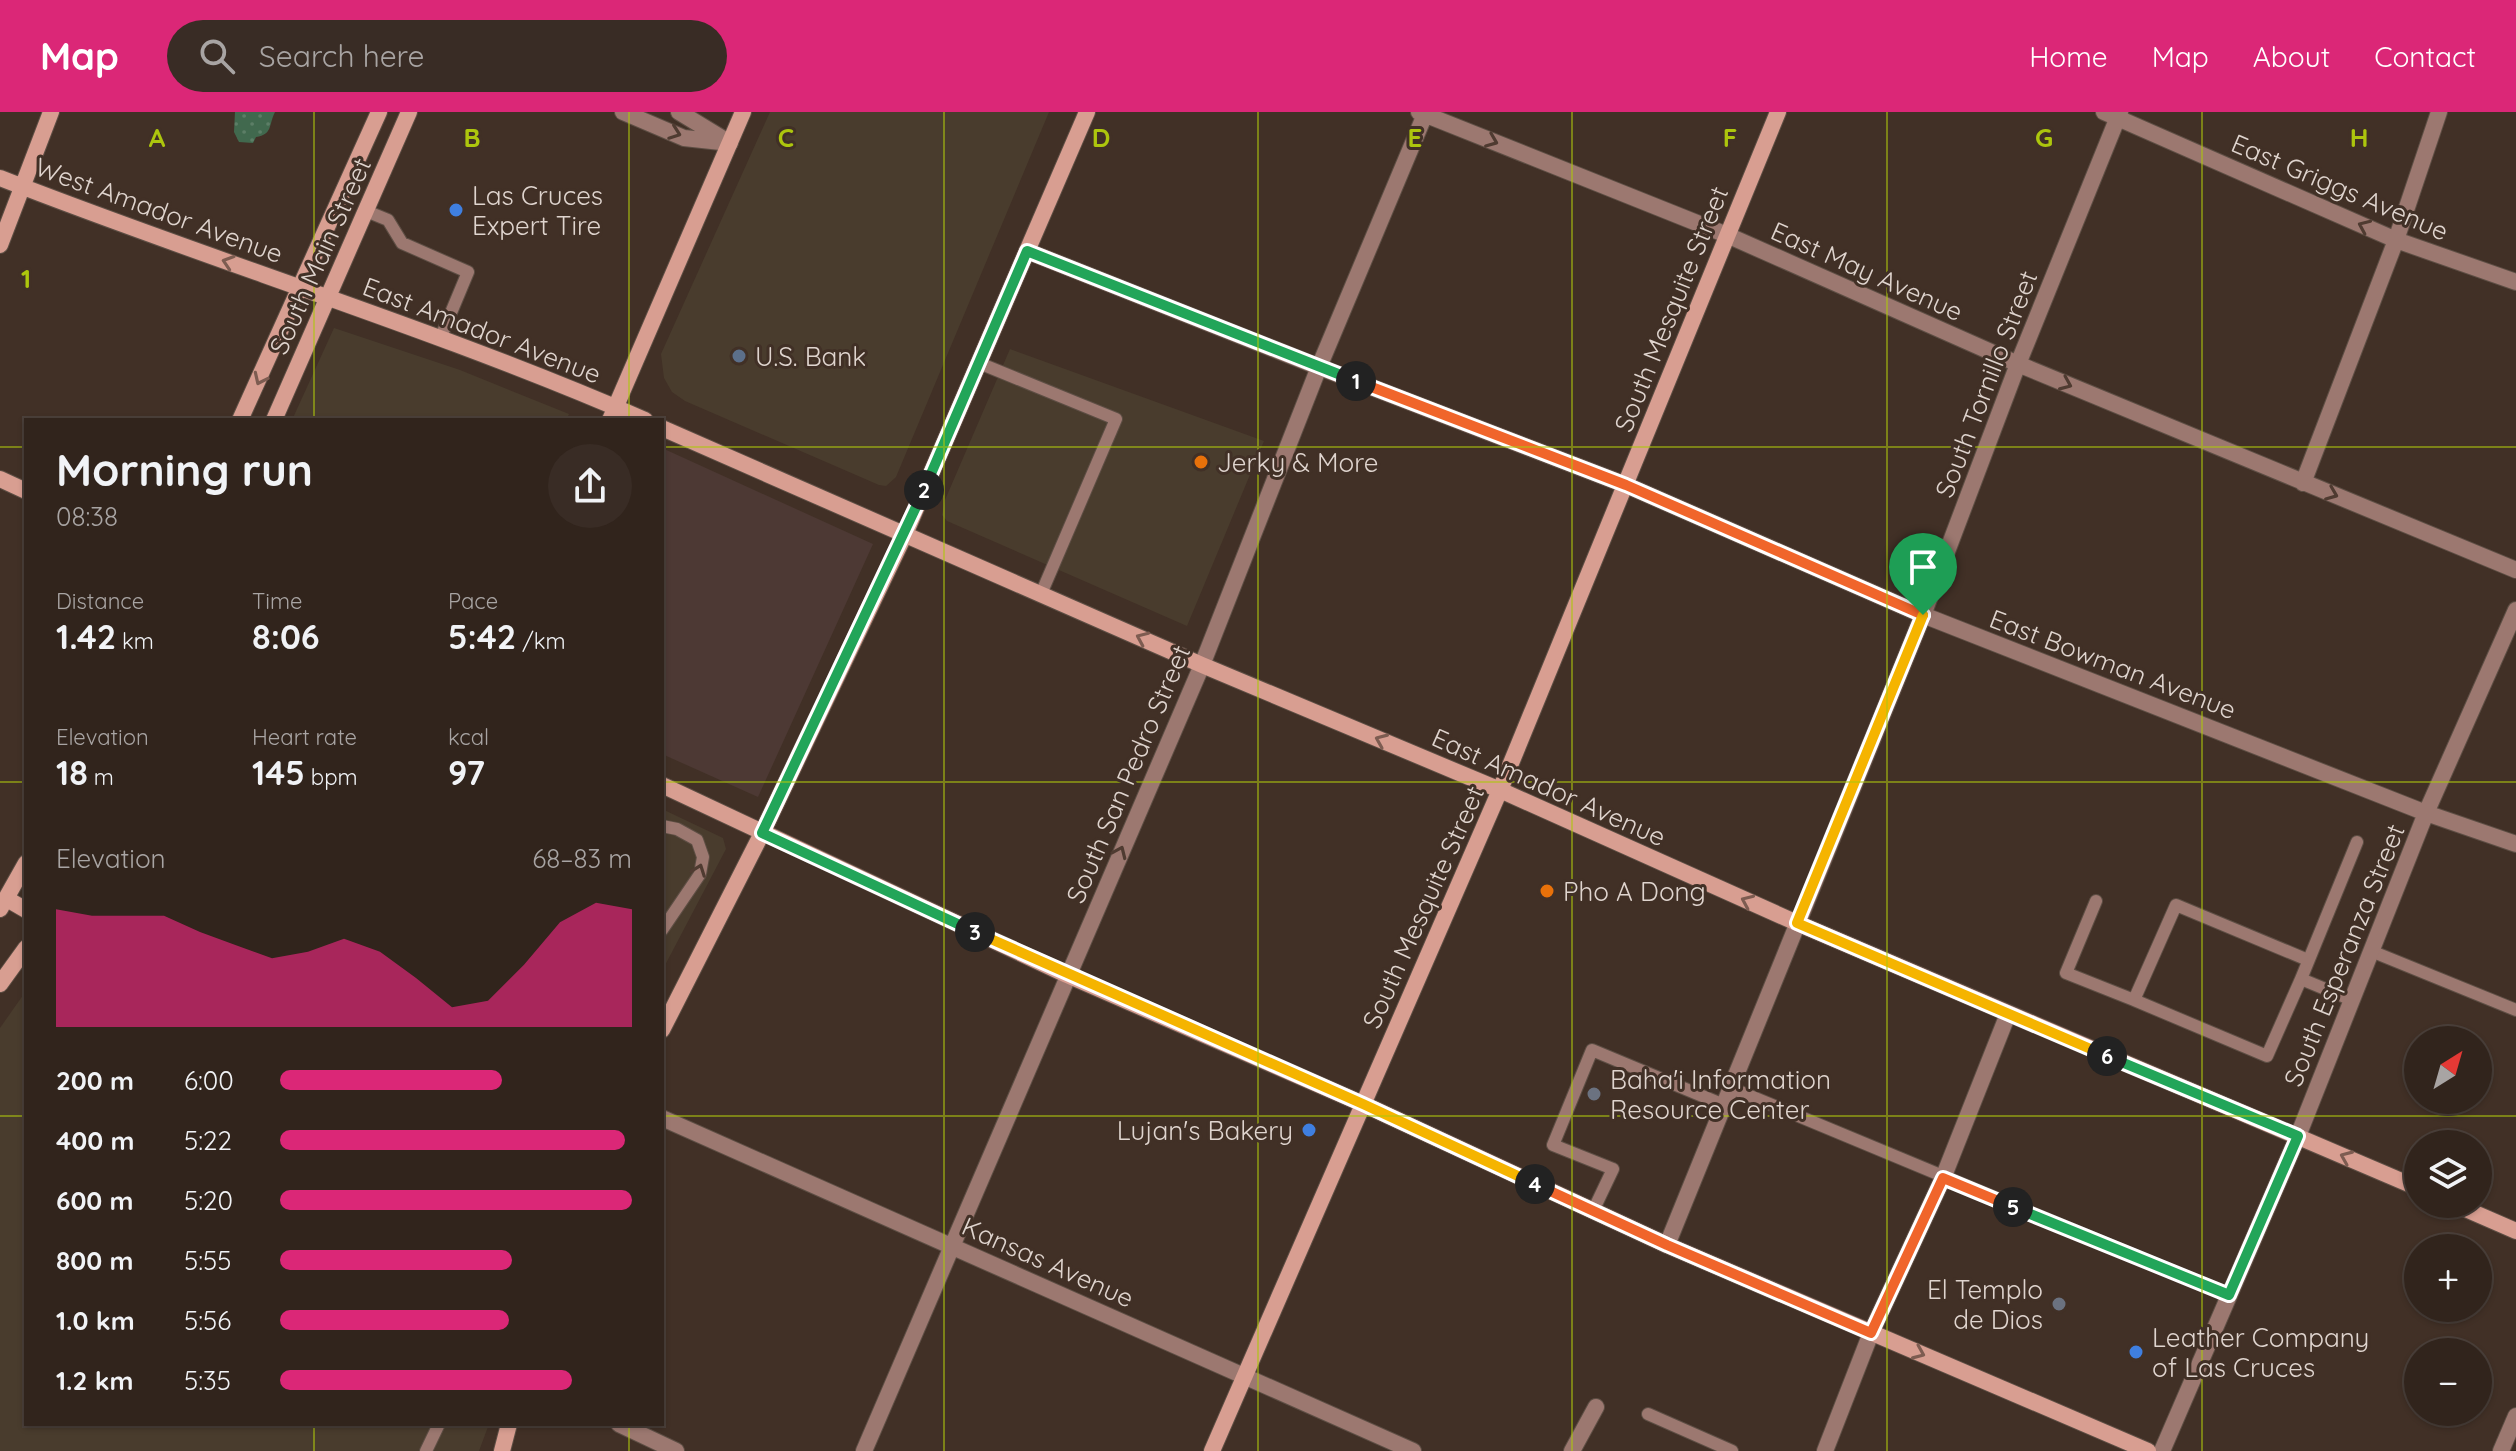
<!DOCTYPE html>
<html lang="en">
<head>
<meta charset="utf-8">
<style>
	:root { --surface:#31241c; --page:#392c25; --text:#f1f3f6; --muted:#a8a4a3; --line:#4c413b; --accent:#db2777 }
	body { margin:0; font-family:Quicksand,sans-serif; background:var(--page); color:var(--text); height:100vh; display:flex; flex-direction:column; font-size:30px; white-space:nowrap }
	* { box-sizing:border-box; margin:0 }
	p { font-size:26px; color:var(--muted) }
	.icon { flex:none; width:44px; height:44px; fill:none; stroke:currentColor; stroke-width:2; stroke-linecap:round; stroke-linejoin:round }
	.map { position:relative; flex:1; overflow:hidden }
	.side { position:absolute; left:24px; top:306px; width:640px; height:1008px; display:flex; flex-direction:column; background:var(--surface); border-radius:0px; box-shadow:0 2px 6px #0004,0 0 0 2px var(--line) }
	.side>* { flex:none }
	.needle { width:52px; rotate:37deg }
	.controls { position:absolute; left:2404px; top:914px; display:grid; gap:16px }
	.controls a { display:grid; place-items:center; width:88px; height:88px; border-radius:50%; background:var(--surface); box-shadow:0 2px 6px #0004,0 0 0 2px var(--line); font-size:40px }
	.pin { position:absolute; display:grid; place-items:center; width:68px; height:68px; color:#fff; margin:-82px -34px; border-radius:50% 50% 50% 0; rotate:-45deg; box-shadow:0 0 8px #0007 }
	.pin .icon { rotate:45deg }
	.km { position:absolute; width:40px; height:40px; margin:-20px; border-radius:50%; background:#222; color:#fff; font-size:22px; line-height:40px; text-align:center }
	.round { display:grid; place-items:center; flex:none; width:84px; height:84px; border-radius:42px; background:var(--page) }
	.summary { display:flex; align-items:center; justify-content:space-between; height:136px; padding:0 32px }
	h1 { font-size:44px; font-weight:800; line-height:60px }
	.figures { display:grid; grid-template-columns:repeat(3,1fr); gap:12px; height:136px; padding:8px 32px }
	.figures div { display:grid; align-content:center }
	.figures b { font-size:34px; font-weight:800 }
	.figures small { font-size:22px; font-weight:400 }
	.figures p { font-size:22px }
	.chart { height:224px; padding:16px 32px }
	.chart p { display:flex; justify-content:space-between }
	.chart svg { width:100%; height:144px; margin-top:8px; fill:var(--accent); opacity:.7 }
	ul { padding:0 32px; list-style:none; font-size:26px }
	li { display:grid; grid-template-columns:128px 96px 1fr; align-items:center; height:60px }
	li i { height:20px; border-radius:10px; background:var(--accent) }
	header { display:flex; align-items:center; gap:48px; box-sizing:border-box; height:112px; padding:0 40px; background:var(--accent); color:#fff }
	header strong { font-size:38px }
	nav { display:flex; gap:44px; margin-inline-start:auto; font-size:28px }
	.search { width:560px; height:72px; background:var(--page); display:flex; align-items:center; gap:20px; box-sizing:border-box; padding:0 28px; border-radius:44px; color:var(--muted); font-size:30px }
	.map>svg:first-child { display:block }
	.commercial { fill:#493c2d }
	.education { fill:#4d3934 }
	.grass { fill:url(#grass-dots) }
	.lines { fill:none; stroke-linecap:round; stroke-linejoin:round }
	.lane-casing { stroke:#5d4e44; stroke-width:14 }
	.street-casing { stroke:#5d4e44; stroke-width:18 }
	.secondary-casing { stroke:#5d4e44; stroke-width:18 }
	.lane { stroke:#9c7870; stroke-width:12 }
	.street { stroke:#9c7870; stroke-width:16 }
	.secondary { stroke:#d89e91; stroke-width:16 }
	.oneway { stroke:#4f3b31 }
	.oneway2 { stroke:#7d5c51 }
	.split-1-casing { stroke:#fff; stroke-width:16 }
	.split-2-casing { stroke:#fff; stroke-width:16 }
	.split-3-casing { stroke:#fff; stroke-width:16 }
	.split-4-casing { stroke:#fff; stroke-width:16 }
	.split-5-casing { stroke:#fff; stroke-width:16 }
	.split-6-casing { stroke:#fff; stroke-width:16 }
	.split-7-casing { stroke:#fff; stroke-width:16 }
	.split-1 { stroke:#f0652b; stroke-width:10 }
	.split-2 { stroke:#22a559; stroke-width:10 }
	.split-3 { stroke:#22a559; stroke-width:10 }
	.split-4 { stroke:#f5b400; stroke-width:10 }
	.split-5 { stroke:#f0652b; stroke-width:10 }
	.split-6 { stroke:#22a559; stroke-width:10 }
	.split-7 { stroke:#f5b400; stroke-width:10 }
	.grid { fill:none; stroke:#adc60d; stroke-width:2; stroke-opacity:0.55 }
	.shop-dot { fill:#3f7fe0; stroke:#413026; stroke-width:3 }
	.service-dot { fill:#5c6f8a; stroke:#413026; stroke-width:3 }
	.food-dot { fill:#e8710a; stroke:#413026; stroke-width:3 }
	.worship-dot { fill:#6b7280; stroke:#413026; stroke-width:3 }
	.labels { text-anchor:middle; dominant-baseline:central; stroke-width:6; stroke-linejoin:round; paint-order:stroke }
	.street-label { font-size:26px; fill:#dfd4ce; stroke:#413026 }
	.poi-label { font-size:26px; fill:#dfd4ce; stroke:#413026; text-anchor:start }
	.grid-label { font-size:26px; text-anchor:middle; font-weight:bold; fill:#adc60d; stroke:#413026; stroke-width:6; stroke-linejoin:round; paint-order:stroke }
</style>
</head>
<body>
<header>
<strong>Map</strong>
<div class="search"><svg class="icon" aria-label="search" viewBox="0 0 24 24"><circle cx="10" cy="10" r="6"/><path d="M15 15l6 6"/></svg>Search here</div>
<nav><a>Home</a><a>Map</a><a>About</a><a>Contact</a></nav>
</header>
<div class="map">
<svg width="2516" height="1339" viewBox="0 0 2516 1339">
	<defs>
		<pattern id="grass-dots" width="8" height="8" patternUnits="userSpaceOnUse" patternTransform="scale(2)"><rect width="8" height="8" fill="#41694e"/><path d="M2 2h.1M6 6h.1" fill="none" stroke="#5c7e66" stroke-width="1.8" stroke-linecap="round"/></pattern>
	</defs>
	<rect width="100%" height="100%" fill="#413026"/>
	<!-- commercial -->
	<path class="commercial" d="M770,0H1049L896,365L886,374L879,373L685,289L672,280L664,266L661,242Z
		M334,216L460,258L569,302L566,308H292Z
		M1010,237L1264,329L1187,514L947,409L942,403L945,388Z
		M662,697L723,726L726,737L662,859Z
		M26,879V1312H489L479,1339H0V916Z"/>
	<!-- education -->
	<path class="education" d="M662,336L873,432L758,685L662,642Z"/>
	<!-- grass -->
	<path class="grass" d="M235,0H275C268,14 273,22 256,25L253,31L239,30L234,20Z"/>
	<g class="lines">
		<!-- lane casing -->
		<g class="lane-casing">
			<path id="lane" d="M366,99L388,108L402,131L468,160L440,227
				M979,251L1116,307L1041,482
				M662,714L677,717L697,728L703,745L700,762L662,818
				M2096,789L2066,861L2134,888
				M2371,839L2516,898
				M2301,867L2267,944L2134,888L2176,793L2308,848
				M2352,888L2301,867L2357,730
				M1731,976L2229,1183
				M1593,1099L1613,1057L1553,1033L1592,938L1724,993
				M1648,1302L1732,1339
				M426,1339L439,1312"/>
		</g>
		<!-- street casing -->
		<g class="street-casing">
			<path id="street" d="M623,0L684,26L730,31
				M679,0L725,28
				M1419,0L1727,123L2018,252L2516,458
				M2104,0L2396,128L2516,170
				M1027,139L1319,255L1626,373L1923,503L2426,701L2516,732
				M2303,371L2396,128L2439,0
				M662,1006L1413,1339
				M1667,1133L1923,503L2018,252L2120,0
				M619,1312L676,1339
				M864,1339L1202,553L1319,255L1426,0
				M1572,1339L1596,1295
				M1825,1339L1871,1221L1943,1066L2008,902
				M2162,1339L2298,1024L2426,701L2516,498
				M2501,1339L2516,1304"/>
		</g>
		<!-- secondary casing -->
		<g class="secondary-casing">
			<path id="secondary" d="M0,66C214,150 434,216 645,308
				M0,133L51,0
				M240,308L379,0
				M274,308L409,0
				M610,308L743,0
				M662,316L1202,553L1500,678L1797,811L2418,1076
				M0,367L26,379
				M662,673L1067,863L1363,992L1667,1133L2148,1339
				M7,787L26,798
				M0,797L26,751
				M0,872L26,836
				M662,918L762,721L905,422L1087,0
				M2454,1092L2516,1119
				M502,1339L509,1312
				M1212,1339L1500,678L1778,0"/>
		</g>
		<!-- lane -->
		<use href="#lane" class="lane"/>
		<!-- street -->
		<use href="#street" class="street"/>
		<!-- secondary -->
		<use href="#secondary" class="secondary"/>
	</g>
	<!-- one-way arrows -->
	<defs><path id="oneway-chevron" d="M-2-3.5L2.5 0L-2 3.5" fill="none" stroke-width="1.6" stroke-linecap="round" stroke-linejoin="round" transform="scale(2)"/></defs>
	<g class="oneway">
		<use href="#oneway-chevron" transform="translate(675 21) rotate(20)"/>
		<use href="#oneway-chevron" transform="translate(1492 29) rotate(22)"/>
		<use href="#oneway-chevron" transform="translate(2364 114) rotate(-156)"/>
		<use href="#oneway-chevron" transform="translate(2066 272) rotate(23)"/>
		<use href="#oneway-chevron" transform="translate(2332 382) rotate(22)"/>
		<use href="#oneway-chevron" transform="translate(1120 740) rotate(-66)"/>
		<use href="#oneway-chevron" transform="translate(699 758) rotate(-70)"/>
	</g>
	<g class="oneway2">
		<use href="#oneway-chevron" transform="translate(228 150) rotate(-162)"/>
		<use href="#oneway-chevron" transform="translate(260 267) rotate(115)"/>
		<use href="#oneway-chevron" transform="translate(1142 526) rotate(-156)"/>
		<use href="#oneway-chevron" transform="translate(1381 628) rotate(-157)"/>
		<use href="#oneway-chevron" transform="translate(1747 789) rotate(-156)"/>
		<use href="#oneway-chevron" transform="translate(2346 1045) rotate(-157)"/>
		<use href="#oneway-chevron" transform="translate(1919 1241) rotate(23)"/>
	</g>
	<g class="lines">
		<!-- split-1 casing -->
		<g class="split-1-casing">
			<path id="split-1" d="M1356,269L1626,373L1923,503"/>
		</g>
		<!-- split-2 casing -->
		<g class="split-2-casing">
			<path id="split-2" d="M924,378L1027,139L1356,269"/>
		</g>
		<!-- split-3 casing -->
		<g class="split-3-casing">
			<path id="split-3" d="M924,378L762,721L975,820"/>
		</g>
		<!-- split-4 casing -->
		<g class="split-4-casing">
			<path id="split-4" d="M975,820L1363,992L1535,1072"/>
		</g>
		<!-- split-5 casing -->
		<g class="split-5-casing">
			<path id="split-5" d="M1535,1072L1667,1133L1871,1221L1943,1066L2013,1095"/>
		</g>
		<!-- split-6 casing -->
		<g class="split-6-casing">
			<path id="split-6" d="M2013,1095L2229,1183L2298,1024L2107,944"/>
		</g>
		<!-- split-7 casing -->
		<g class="split-7-casing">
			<path id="split-7" d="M1923,503L1797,811L2107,944"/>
		</g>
		<!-- split-1 -->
		<use href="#split-1" class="split-1"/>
		<!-- split-2 -->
		<use href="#split-2" class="split-2"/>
		<!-- split-3 -->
		<use href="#split-3" class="split-3"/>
		<!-- split-4 -->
		<use href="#split-4" class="split-4"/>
		<!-- split-5 -->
		<use href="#split-5" class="split-5"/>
		<!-- split-6 -->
		<use href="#split-6" class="split-6"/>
		<!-- split-7 -->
		<use href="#split-7" class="split-7"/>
	</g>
	<!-- grid -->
	<path class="grid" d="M314,0V308M629,0V308M944,0V1339M1258,0V1339M1572,0V1339M1887,0V1339M2202,0V1339M0,335H26M662,335H2516M0,670H26M662,670H2516M0,1004H26M662,1004H2516M314,1312V1339M629,1312V1339"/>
	<!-- markers -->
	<g class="shop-dot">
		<circle cx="456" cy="98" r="8"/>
		<circle cx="1309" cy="1018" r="8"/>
		<circle cx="2136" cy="1240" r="8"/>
	</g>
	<circle class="service-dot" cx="739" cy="244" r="8"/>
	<g class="food-dot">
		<circle cx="1201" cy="350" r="8"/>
		<circle cx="1547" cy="779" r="8"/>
	</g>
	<g class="worship-dot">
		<circle cx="1594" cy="982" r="8"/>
		<circle cx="2059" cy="1192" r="8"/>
	</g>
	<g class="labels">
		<!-- street labels -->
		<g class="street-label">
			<text transform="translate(2340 75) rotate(23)">East Griggs Avenue</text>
			<text transform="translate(159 98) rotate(20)">West Amador Avenue</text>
			<text transform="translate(320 144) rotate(-66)">South Main Street</text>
			<text transform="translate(1867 159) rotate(24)">East May Avenue</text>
			<text transform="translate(1671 197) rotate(-68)">South Mesquite Street</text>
			<text transform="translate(482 218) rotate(21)">East Amador Avenue</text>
			<text transform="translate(1986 272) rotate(-69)">South Tornillo Street</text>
			<text transform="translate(2113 552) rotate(21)">East Bowman Avenue</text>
			<text transform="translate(1128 662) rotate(-67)">South San Pedro Street</text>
			<text transform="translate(1549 675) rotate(24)">East Amador Avenue</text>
			<text transform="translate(1423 795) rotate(-66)">South Mesquite Street</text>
			<text transform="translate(2344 843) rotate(-68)">South Esperanza Street</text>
			<text transform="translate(1048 1150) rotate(24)">Kansas Avenue</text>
		</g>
		<!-- poi labels -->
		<g class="poi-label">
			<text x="472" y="83">Las Cruces<tspan x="472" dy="30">Expert Tire</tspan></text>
			<text x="755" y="244">U.S. Bank</text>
			<text x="1217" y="350">Jerky &amp; More</text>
			<text x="1563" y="779">Pho A Dong</text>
			<text x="1610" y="967">Baha'i Information<tspan x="1610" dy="30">Resource Center</tspan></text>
			<text x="1293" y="1018" text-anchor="end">Lujan's Bakery</text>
			<text x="2043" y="1177" text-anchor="end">El Templo<tspan x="2043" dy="30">de Dios</tspan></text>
			<text x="2152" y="1225">Leather Company<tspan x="2152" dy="30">of Las Cruces</tspan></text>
		</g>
	</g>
	<g class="grid-label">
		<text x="157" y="35">A</text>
		<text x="472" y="35">B</text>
		<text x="786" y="35">C</text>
		<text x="1101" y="35">D</text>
		<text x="1415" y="35">E</text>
		<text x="1730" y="35">F</text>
		<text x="2044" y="35">G</text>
		<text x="2359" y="35">H</text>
		<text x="26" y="176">1</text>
	</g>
</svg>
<div class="controls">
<a><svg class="needle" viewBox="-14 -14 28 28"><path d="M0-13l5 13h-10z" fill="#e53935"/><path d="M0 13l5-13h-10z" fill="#a8a4a3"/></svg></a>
<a><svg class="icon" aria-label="layers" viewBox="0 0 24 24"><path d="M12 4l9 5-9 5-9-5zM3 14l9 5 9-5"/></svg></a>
<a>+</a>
<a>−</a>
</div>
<div class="pin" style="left:1923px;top:503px;background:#1e9e55"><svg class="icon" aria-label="arrive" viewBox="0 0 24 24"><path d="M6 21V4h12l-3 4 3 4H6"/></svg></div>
<b class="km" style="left:1356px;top:269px">1</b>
<b class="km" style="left:924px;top:378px">2</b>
<b class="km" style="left:975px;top:820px">3</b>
<b class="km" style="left:1535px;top:1072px">4</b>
<b class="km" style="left:2013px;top:1095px">5</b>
<b class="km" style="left:2107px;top:944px">6</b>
<section class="side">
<div class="summary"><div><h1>Morning run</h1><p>08:38</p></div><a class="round"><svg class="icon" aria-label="share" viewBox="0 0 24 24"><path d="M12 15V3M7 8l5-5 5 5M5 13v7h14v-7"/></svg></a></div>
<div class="figures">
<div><p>Distance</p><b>1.42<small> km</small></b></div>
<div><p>Time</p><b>8:06</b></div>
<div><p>Pace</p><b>5:42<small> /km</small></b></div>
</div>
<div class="figures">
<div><p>Elevation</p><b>18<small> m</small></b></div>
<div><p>Heart rate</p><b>145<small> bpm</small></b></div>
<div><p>kcal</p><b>97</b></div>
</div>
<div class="chart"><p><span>Elevation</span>68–83 m</p>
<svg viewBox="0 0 160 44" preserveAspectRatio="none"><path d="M0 44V8L10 10L20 10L30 10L40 15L50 19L60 23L70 21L80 17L90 21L100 29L110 38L120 36L130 25L140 12L150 6L160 8V44z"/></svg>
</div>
<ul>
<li><b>200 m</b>6:00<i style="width:63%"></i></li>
<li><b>400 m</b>5:22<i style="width:98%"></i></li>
<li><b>600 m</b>5:20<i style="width:100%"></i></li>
<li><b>800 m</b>5:55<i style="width:66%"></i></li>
<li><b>1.0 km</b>5:56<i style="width:65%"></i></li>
<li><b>1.2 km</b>5:35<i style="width:83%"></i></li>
</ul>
</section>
</div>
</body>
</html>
